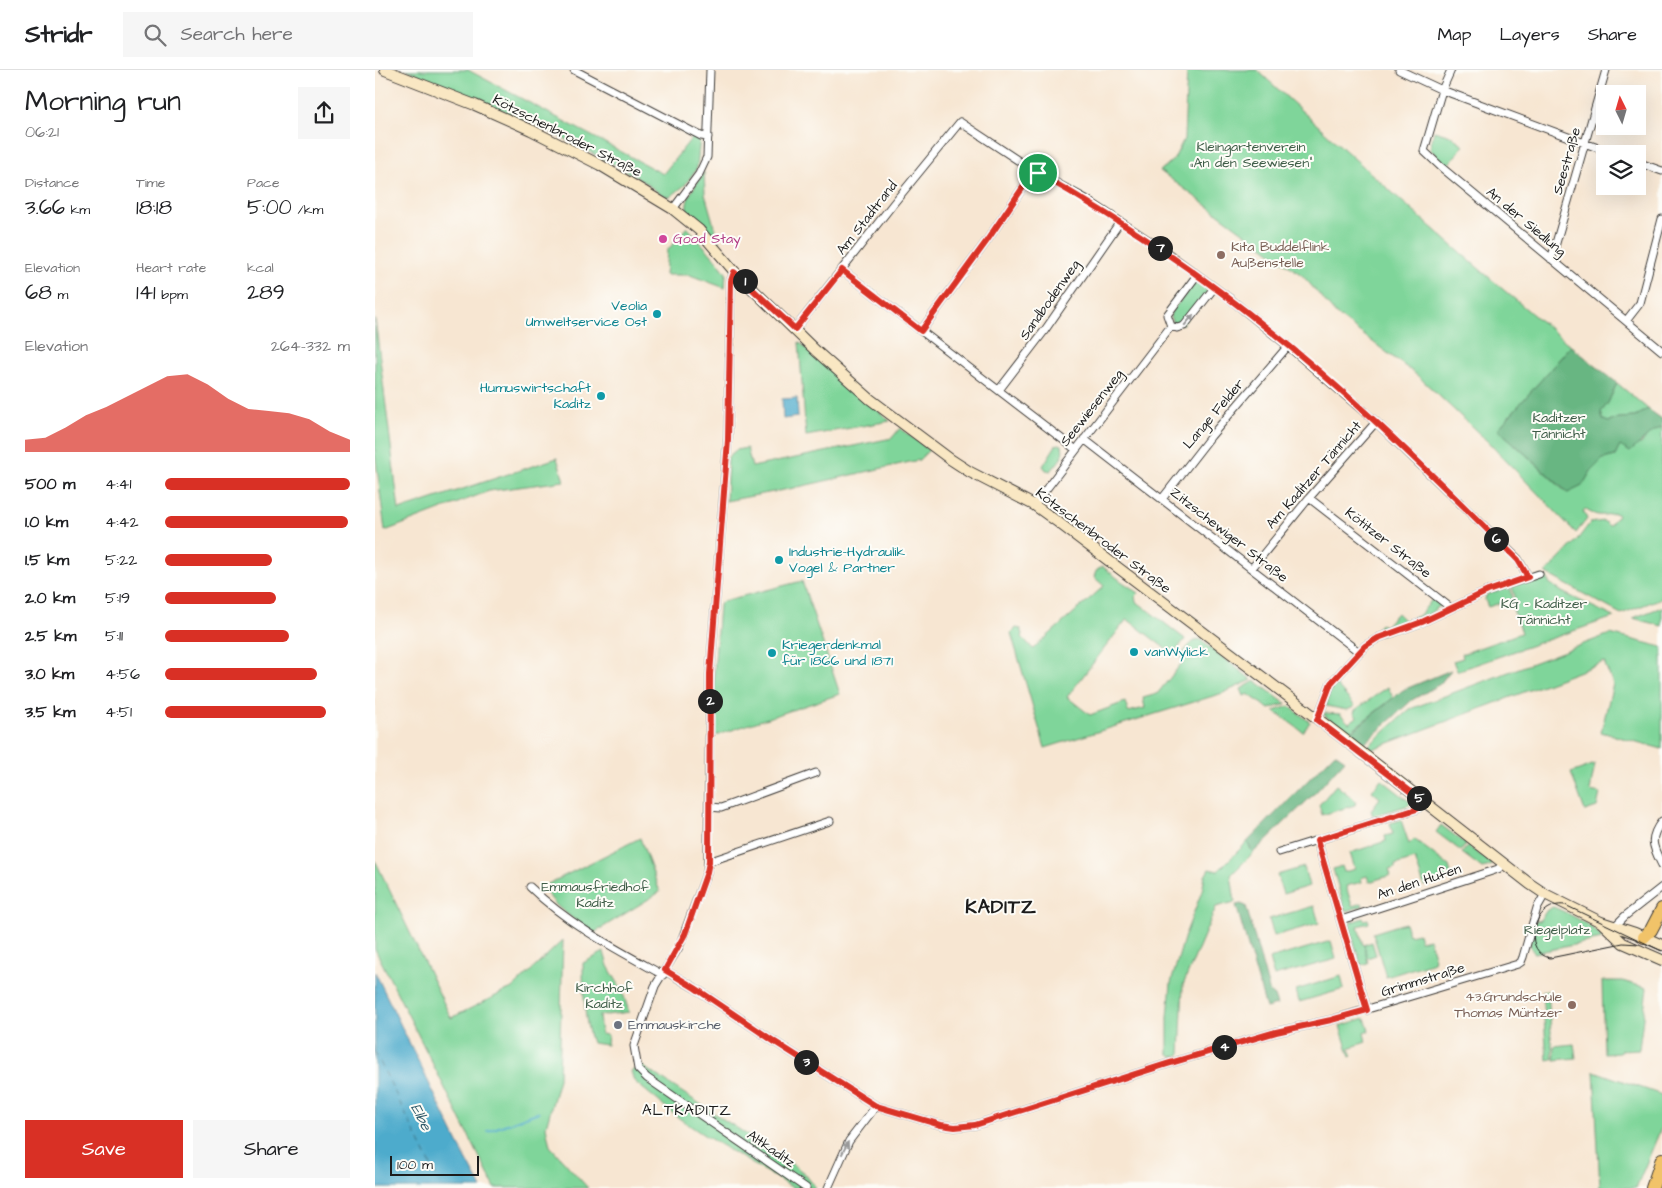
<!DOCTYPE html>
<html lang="en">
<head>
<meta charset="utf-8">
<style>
	:root { --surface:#fff; --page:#f6f6f6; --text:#202124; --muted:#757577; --line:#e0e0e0; --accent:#d93025 }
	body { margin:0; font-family:"Architects Daughter",sans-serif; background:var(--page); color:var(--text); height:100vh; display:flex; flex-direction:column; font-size:19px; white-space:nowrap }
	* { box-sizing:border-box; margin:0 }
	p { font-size:16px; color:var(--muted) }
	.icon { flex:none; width:28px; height:28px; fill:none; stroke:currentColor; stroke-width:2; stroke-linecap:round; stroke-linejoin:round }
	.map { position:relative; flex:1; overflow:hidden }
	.drawer { display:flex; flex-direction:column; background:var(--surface); width:375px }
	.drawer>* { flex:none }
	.needle { width:32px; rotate:355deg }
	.buttons { position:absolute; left:1221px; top:15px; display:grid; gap:10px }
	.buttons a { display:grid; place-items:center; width:50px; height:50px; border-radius:0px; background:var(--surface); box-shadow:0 5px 20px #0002; font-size:25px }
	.scale { position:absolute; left:15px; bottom:12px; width:89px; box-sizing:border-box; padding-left:5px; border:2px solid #1c1c1c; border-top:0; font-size:14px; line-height:18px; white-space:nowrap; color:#1c1c1c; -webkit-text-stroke:4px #fdfcf7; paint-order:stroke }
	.pin { position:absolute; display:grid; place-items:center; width:42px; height:42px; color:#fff; margin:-21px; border:2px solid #fff; border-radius:50%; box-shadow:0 1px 5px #0007 }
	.km { position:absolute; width:25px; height:25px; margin:-12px; border-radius:50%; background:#222; color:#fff; font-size:14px; line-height:25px; text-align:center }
	.round { display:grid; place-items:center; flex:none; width:52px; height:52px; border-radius:0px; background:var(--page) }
	.head { display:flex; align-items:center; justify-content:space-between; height:85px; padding:0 25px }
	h1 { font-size:28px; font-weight:600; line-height:38px }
	.figures { display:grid; grid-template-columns:repeat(3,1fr); gap:8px; height:85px; padding:5px 25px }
	.figures div { display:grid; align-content:center }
	.figures b { font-size:21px; font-weight:600 }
	.figures small { font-size:14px; font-weight:400 }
	.figures p { font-size:14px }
	.chart { height:140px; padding:10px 25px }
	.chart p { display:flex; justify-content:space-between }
	.chart svg { width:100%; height:90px; margin-top:5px; fill:var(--accent); opacity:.7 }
	.cta { display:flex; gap:10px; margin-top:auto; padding:10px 25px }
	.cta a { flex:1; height:58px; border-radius:0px; background:var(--accent); color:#fff; font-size:20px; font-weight:600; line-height:58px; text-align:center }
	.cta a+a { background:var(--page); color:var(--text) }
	ul { padding:0 25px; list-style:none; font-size:16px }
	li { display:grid; grid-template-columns:80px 60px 1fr; align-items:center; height:38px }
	li i { height:12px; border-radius:6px; background:var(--accent) }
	header { display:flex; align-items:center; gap:30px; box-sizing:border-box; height:70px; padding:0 25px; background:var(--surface); border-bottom:1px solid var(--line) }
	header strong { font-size:24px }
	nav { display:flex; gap:28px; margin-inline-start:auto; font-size:18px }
	.search { width:350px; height:45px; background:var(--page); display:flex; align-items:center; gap:12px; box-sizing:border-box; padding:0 18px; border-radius:0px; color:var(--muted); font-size:19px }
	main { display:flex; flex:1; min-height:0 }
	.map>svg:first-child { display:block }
	.green { fill:#7fd59a; stroke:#4e785b }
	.forest { fill:#67b682; stroke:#42694f }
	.water { fill:#4eabcc; stroke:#356474 }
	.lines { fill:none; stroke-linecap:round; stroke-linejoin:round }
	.stream { stroke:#4eabcc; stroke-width:2 }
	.ferry { stroke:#325c6b; stroke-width:1; stroke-dasharray:6 5; stroke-linecap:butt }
	.street-casing { stroke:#3d3a37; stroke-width:9 }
	.secondary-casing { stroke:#3d3a37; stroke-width:12 }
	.highway-casing { stroke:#3d3a37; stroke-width:14 }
	.street { stroke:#fff; stroke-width:7 }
	.secondary { stroke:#f9e7c3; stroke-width:10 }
	.highway { stroke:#f1c369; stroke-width:12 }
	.tram { stroke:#1c1c1c; stroke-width:1 }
	.oneway { fill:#999 }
	.route-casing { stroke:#fff; stroke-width:10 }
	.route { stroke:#d93025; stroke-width:6 }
	.hotel-dot { fill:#d1479c; stroke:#fdfcf7; stroke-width:2 }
	.education-dot { fill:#8d6e63; stroke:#fdfcf7; stroke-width:2 }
	.culture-dot { fill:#0f9aa8; stroke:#fdfcf7; stroke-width:2 }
	.worship-dot { fill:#6b7280; stroke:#fdfcf7; stroke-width:2 }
	.labels { text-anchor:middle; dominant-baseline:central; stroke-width:4; stroke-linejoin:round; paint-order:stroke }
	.street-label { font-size:14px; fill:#1c1c1c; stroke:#fdfcf7 }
	.park-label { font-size:14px; fill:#3f5d48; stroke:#fdfcf7 }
	.hotel-label { font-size:14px; fill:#b23c85; stroke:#fdfcf7; text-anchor:start }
	.education-label { font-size:14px; fill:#785e54; stroke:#fdfcf7; text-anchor:start }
	.culture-label { font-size:14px; fill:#0d838f; stroke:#fdfcf7; text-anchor:start }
	.worship-label { font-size:14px; fill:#5b616d; stroke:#fdfcf7; text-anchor:start }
	.neighbourhood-label { font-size:15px; letter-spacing:1px; fill:#1c1c1c; stroke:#fdfcf7 }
	.water-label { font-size:15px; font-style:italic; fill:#325c6b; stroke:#fdfcf7 }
	.district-label { font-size:19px; font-weight:bold; letter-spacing:1px; fill:#1c1c1c; stroke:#fdfcf7 }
</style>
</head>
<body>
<header>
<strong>Stridr</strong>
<div class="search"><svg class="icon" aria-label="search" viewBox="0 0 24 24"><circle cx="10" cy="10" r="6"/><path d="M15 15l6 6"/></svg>Search here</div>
<nav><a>Map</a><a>Layers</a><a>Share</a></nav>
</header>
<main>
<section class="drawer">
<div class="head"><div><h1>Morning run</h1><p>06:21</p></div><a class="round"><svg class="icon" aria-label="share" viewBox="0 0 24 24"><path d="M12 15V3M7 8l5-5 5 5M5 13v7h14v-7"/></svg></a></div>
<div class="figures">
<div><p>Distance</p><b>3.66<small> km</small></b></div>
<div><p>Time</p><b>18:18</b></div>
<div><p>Pace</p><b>5:00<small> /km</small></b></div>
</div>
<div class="figures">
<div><p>Elevation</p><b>68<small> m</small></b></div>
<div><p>Heart rate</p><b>141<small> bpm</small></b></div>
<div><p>kcal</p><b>289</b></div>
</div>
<div class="chart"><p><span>Elevation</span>264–332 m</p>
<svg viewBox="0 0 160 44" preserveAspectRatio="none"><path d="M0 44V38L10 37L20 32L30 26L40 22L50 17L60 12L70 7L80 6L90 11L100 18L110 23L120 24L130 25L140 28L150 34L160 38V44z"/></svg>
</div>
<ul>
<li><b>500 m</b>4:41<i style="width:100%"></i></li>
<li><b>1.0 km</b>4:42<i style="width:99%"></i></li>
<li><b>1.5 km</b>5:22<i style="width:58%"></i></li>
<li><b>2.0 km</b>5:19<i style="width:60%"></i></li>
<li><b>2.5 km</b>5:11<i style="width:67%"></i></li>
<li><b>3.0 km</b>4:56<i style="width:82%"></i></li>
<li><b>3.5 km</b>4:51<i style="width:87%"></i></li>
</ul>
<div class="cta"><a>Save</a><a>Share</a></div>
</section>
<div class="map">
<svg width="1287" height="1118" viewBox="0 0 1287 1118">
	<rect width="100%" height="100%" fill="#fdfcf7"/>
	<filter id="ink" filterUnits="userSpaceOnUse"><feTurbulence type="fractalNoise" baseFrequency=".02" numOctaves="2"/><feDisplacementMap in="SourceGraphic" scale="10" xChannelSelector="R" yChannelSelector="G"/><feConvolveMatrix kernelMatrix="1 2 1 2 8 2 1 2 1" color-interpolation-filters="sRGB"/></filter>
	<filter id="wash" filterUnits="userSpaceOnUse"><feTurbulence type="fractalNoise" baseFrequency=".0096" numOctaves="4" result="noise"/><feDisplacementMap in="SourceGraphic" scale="20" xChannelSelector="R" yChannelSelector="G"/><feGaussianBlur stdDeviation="1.12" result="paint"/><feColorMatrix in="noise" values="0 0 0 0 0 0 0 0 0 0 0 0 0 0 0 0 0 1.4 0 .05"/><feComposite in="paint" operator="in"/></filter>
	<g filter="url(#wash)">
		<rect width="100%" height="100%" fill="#f7e6d2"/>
		<!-- green -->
		<path class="green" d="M31,0H93L288,104L319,65L325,67L322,98L310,115L295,127C285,126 277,117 269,112C257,104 245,97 232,91C167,56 99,27 31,0Z
			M812,0H882C985,94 1088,188 1196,276L1123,359L1192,423L1207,416L1216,401L1228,389L1240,386L1245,375L1266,374L1275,363L1287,357V528L1246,544L1172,504V502L1202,470L1215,453L1229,451L1234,456L1243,445L1239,443C1227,446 1221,447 1210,439L1208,441L1212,449L1201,463L1112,371L1043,306L962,245L928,206L785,101L799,89L809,69Z
			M1059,61L1076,66L1089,75L1072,96L1055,79Z
			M329,102L330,124L344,173L325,151L321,152C300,138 320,117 329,102Z
			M312,157L343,192L351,203L350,218L315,205H290L292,181Z
			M826,213L831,215L832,222L808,254L799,255L795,247L796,242L819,214Z
			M0,249L24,440L182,388L189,411L114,421L10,461L0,382Z
			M424,272L515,351L431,366Z
			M1242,313L1273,339L1260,347L1244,348L1234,352L1228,350L1226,342L1233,333Z
			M525,358L554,380L544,390L414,419L351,431L353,387L361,380L372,378L377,397L517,368Z
			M684,374L687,375C690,387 683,392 676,401L671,400L668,396L681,375Z
			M727,496L746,511L764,523L760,527L761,531L810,569L801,581L797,582L793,578L791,579L752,549L692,627L715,645L750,632L753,642L770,638L768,628L782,624L807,593L806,586C811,580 816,571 824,569L877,610L848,623L670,678L636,563L641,558L646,559L648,564L647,567L658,579L729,516L719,507L721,501Z
			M1166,506L1174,510L1173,512L1187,522L1239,547L1082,601L1078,591L1088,588L1087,584L1146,563L1135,530L1113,537L1110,530L1111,525L1135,517L1138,529L1140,527L1137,516Z
			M427,511L465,624L339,666V604L344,535L348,531Z
			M1059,527L1066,533V535L1045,551L1024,558L1022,555L1015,558L1016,561L1004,565L1001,559L1005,554L1010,556L1022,543L1030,551L1045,545Z
			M1287,537V556L1258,548Z
			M1235,564L1287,577V679L1226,662L1238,614L1229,592L995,680L991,678L1035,639Z
			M880,611L882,612L911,634L894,639L873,624L869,626L866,619Z
			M960,614L980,636L972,640L951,636L955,621Z
			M1013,617L1018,628L973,663L949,645V643L965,644L974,653L982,647L979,643L980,640Z
			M914,636L935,652L928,662L899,641Z
			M1220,694L1215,721L1225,723L1222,737L1210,741L1196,703Z
			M1006,709L1035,732L1034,735L998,746L996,740L1005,728L997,721Z
			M961,715L981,731L980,735L947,745L944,735Z
			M1026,750L1034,774L1039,769L1074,796L1077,807L1049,816L1040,789L1020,795V798L1014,800L1016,805L994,812L992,806L986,808L987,812L971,816L977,836L987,833L988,836L972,841L970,840L958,799L967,796L969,802L980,799L975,783L1011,771L1010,766L1018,764L1015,753Z
			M1066,755L1091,774L1086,781L1061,762Z
			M265,768L285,822L217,864L182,836L167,817Z
			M872,772L878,783L856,805L860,832L841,837L808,915L805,985L797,987L793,984V947L796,913L810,865L827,821L830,806L834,799L843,801Z
			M1093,776L1116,793V796L1107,798L1087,783Z
			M0,790L76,948L139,917L188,870L184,1009L171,1057L175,1076L213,1118H120L0,879Z
			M929,797L934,816L908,824L902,805Z
			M939,836L944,853L899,866L894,849Z
			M1178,837C1189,841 1224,858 1227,869L1160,883C1150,876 1158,861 1161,850L1164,851L1172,840Z
			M988,848L989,850L993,849L994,853L983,856L988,875L997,872L1001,885L992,888L989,875L993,893L986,895L974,856L976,852Z
			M1030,853L1034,865L1043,863L1045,871L1054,869L1060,889L1059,892L1011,907L998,863Z
			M956,871L961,889L899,906L894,889Z
			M229,882L233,896L247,920L254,942L224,946L226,964L233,965L232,975L217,973C209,953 208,916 208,893Z
			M966,906L969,919L924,932L921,920Z
			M1227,911H1247L1272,918L1264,979L1245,980V983L1229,984Z
			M1167,921H1173L1178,989L1172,990Z
			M990,948L994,961L989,963L991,972L974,978L977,986L975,987L965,956Z
			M1199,974L1201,988L1180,990L1179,976Z
			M267,996L420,1096L430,1104L441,1118H418L329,1065L305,1049L259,1011L256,1001Z
			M1219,1001L1287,1025V1056L1261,1118H1225Z"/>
		<!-- forest -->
		<path class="forest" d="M1196,276L1242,313L1233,333L1226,342L1228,350L1234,352L1244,348L1260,347L1273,339L1287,349V357L1275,364L1255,382L1245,376L1240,386L1228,389L1216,401L1207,416L1193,423L1123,359Z
			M1076,600L1065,614L1037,630L989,674L976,662L1028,620Z
			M960,683L970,690L941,722L878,783L872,772Z
			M866,834L871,836L895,923L899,926L902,935L891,938L861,835Z"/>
		<!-- water -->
		<path class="water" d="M422,328L423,347L408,349L407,329Z
			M0,902L89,1085L107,1118H0Z"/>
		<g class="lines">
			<!-- stream -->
			<path class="stream" d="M113,1061L164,1042"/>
			<!-- ferry -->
			<path class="ferry" d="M0,982L67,1118"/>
		</g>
	</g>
	<g filter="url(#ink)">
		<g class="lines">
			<!-- street casing -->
			<g class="street-casing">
				<path id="street" d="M199,0L326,66L333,67
					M1024,0L1067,20L1239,84
					M1076,0L1067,20L1049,81L1066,97L1287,281
					M1262,92L1287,101
					M298,139L324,104L332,87L335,0
					M1176,189L1179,180L1231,0
					M467,200L700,379
					M359,201L356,211L353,367L335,604L333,792L332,802L304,877L280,916L259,976L263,999L272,1008L431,1118
					M822,205L792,245L796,256L802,258L809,256L839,218
					M1251,251L1265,233L1287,149
					M420,259L518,134L585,52L659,101L711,129L793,183L854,228L913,276L1001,352L1143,489L1153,507
					M546,261L611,172L659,101
					M624,320L670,260L745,152
					M709,369L984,582
					M934,428L1076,538
					M787,429L836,366L913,276
					M659,435L796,256
					M877,498L934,428L1001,352
					M942,650L956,613L990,576L1003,568L1047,552L1113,521L1164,504
					M335,737L346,738L441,703
					M1287,751C1273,769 1278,777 1287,795
					M942,770L992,940
					M904,782L1042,739L1049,732
					M333,792L455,751
					M155,817C194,855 241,879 288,905
					M966,850L1114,802L1123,799L1129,794
					M1240,856L1250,846L1287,817
					M291,901L320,918L400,972L501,1036L566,1055L580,1057L600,1055L792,994L901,962L956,950L1143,894L1146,892L1148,887L1162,838L1170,824
					M453,1118L474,1071L501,1036"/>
			</g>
			<!-- secondary casing -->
			<g class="secondary-casing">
				<path id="secondary" d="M10,0L100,35L156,60L225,95L298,139L324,160L359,201L441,281L495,329L575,389L595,402L659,435L684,453L964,665L1155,814L1170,824L1226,852L1260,863L1287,875
					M1227,853L1248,873L1287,890"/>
			</g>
			<!-- highway casing -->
			<g class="highway-casing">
				<path id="highway" d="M1269,867L1276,860L1287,839
					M1277,1118L1287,1089"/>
			</g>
			<!-- street -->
			<use href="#street" class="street"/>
			<!-- secondary -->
			<use href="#secondary" class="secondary"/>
			<!-- highway -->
			<use href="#highway" class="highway"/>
			<!-- tram -->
			<path class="tram" d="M1264,874L1248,873L1175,888C1145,881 1159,831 1190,835L1287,881"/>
		</g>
		<!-- one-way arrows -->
		<defs><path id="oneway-solid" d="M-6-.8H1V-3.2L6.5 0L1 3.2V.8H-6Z" transform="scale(1.25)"/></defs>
		<g class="oneway">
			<use href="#oneway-solid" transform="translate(814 250) rotate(-50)"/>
			<use href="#oneway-solid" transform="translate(470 1078) rotate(-63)"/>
		</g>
	</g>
	<g class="lines" filter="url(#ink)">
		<!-- route casing -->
		<g class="route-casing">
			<path id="route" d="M659,101C783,170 898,256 1002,353C1050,397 1096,444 1143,490L1153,507L1113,521L1047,552L1003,568L990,576L956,613L942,650L1049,732L1042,739L942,770L992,940L956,950L901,962L792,994L600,1055L580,1057L566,1055L501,1036L400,972L320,918L290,900L310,864L332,802L334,792L335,604L353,370L356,211L359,202L420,259L467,200L546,261L611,172Z"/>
		</g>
		<!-- route -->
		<use href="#route" class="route"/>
	</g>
	<!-- markers -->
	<circle class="hotel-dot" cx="288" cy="169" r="5"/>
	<g class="education-dot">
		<circle cx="846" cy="185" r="5"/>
		<circle cx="1197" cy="935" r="5"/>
	</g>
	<g class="culture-dot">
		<circle cx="282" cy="244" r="5"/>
		<circle cx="226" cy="326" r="5"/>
		<circle cx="404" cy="490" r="5"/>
		<circle cx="759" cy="582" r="5"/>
		<circle cx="397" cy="583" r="5"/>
	</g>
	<circle class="worship-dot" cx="243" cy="955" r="5"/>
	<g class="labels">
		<!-- street labels -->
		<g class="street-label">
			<text transform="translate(192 66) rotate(27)">Kötzschenbroder Straße</text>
			<text transform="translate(1192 91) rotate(-74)">Seestraße</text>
			<text transform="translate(492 148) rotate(-52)">Am Stadtrand</text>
			<text transform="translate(1151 152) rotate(40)">An der Siedlung</text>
			<text transform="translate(675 230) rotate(-55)">Sandbodenweg</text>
			<text transform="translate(717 338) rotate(-52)">Seewiesenweg</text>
			<text transform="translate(839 344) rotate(-50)">Lange Felder</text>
			<text transform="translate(939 405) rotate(-49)">Am Kaditzer Tännicht</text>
			<text transform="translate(854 465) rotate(38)">Zitzschewiger Straße</text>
			<text transform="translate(728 471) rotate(37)">Kötzschenbroder Straße</text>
			<text transform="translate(1013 473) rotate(38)">Kötitzer Straße</text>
			<text transform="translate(1044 812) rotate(-18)">An den Hufen</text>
			<text transform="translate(1048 910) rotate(-17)">Grimmstraße</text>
			<text transform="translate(396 1079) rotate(34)">Altkaditz</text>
		</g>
		<!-- park labels -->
		<g class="park-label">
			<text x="876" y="77">Kleingartenverein<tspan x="876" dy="16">„An den Seewiesen“</tspan></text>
			<text x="1184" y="348">Kaditzer<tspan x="1184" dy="16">Tännicht</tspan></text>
			<text x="1169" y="534">KG - Kaditzer<tspan x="1169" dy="16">Tännicht</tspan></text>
			<text x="220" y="817">Emmausfriedhof<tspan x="220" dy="16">Kaditz</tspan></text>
			<text x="1182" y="860">Riegelplatz</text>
			<text x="229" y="918">Kirchhof<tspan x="229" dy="16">Kaditz</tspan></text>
		</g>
		<!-- hotel labels -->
		<g class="hotel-label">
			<text x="298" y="169">Good Stay</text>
		</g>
		<!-- education labels -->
		<g class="education-label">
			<text x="856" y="177">Kita Buddelflink<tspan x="856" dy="16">Außenstelle</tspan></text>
			<text x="1187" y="927" text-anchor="end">43.Grundschule<tspan x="1187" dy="16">Thomas Müntzer</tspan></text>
		</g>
		<!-- culture labels -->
		<g class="culture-label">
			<text x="272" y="236" text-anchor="end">Veolia<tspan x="272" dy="16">Umweltservice Ost</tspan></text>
			<text x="216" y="318" text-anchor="end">Humuswirtschaft<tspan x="216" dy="16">Kaditz</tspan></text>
			<text x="414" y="482">Industrie-Hydraulik<tspan x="414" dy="16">Vogel &amp; Partner</tspan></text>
			<text x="407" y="575">Kriegerdenkmal<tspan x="407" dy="16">für 1866 und 1871</tspan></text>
			<text x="769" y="582">vanWylick</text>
		</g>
		<!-- worship labels -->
		<g class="worship-label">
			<text x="253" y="955">Emmauskirche</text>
		</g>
		<!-- neighbourhood labels -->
		<g class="neighbourhood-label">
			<text x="312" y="1040">ALTKADITZ</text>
		</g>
		<!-- water labels -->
		<g class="water-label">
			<text transform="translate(46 1047) rotate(63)">Elbe</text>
		</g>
		<!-- district labels -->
		<g class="district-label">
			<text x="626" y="837">KADITZ</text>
		</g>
	</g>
</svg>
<div class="buttons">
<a><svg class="needle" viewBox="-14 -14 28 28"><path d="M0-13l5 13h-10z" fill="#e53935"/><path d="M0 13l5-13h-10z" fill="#757577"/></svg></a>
<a><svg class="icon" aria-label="layers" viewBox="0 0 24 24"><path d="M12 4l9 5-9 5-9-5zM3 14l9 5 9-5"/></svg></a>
</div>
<div class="scale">100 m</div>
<div class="pin" style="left:663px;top:103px;background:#1e9e55"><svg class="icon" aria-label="arrive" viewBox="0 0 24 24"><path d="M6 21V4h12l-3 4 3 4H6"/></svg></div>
<b class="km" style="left:370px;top:211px">1</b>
<b class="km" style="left:335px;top:631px">2</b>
<b class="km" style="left:431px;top:992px">3</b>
<b class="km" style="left:849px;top:977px">4</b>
<b class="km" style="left:1044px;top:728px">5</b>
<b class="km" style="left:1121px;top:469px">6</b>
<b class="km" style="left:785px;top:178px">7</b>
</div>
</main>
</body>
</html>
